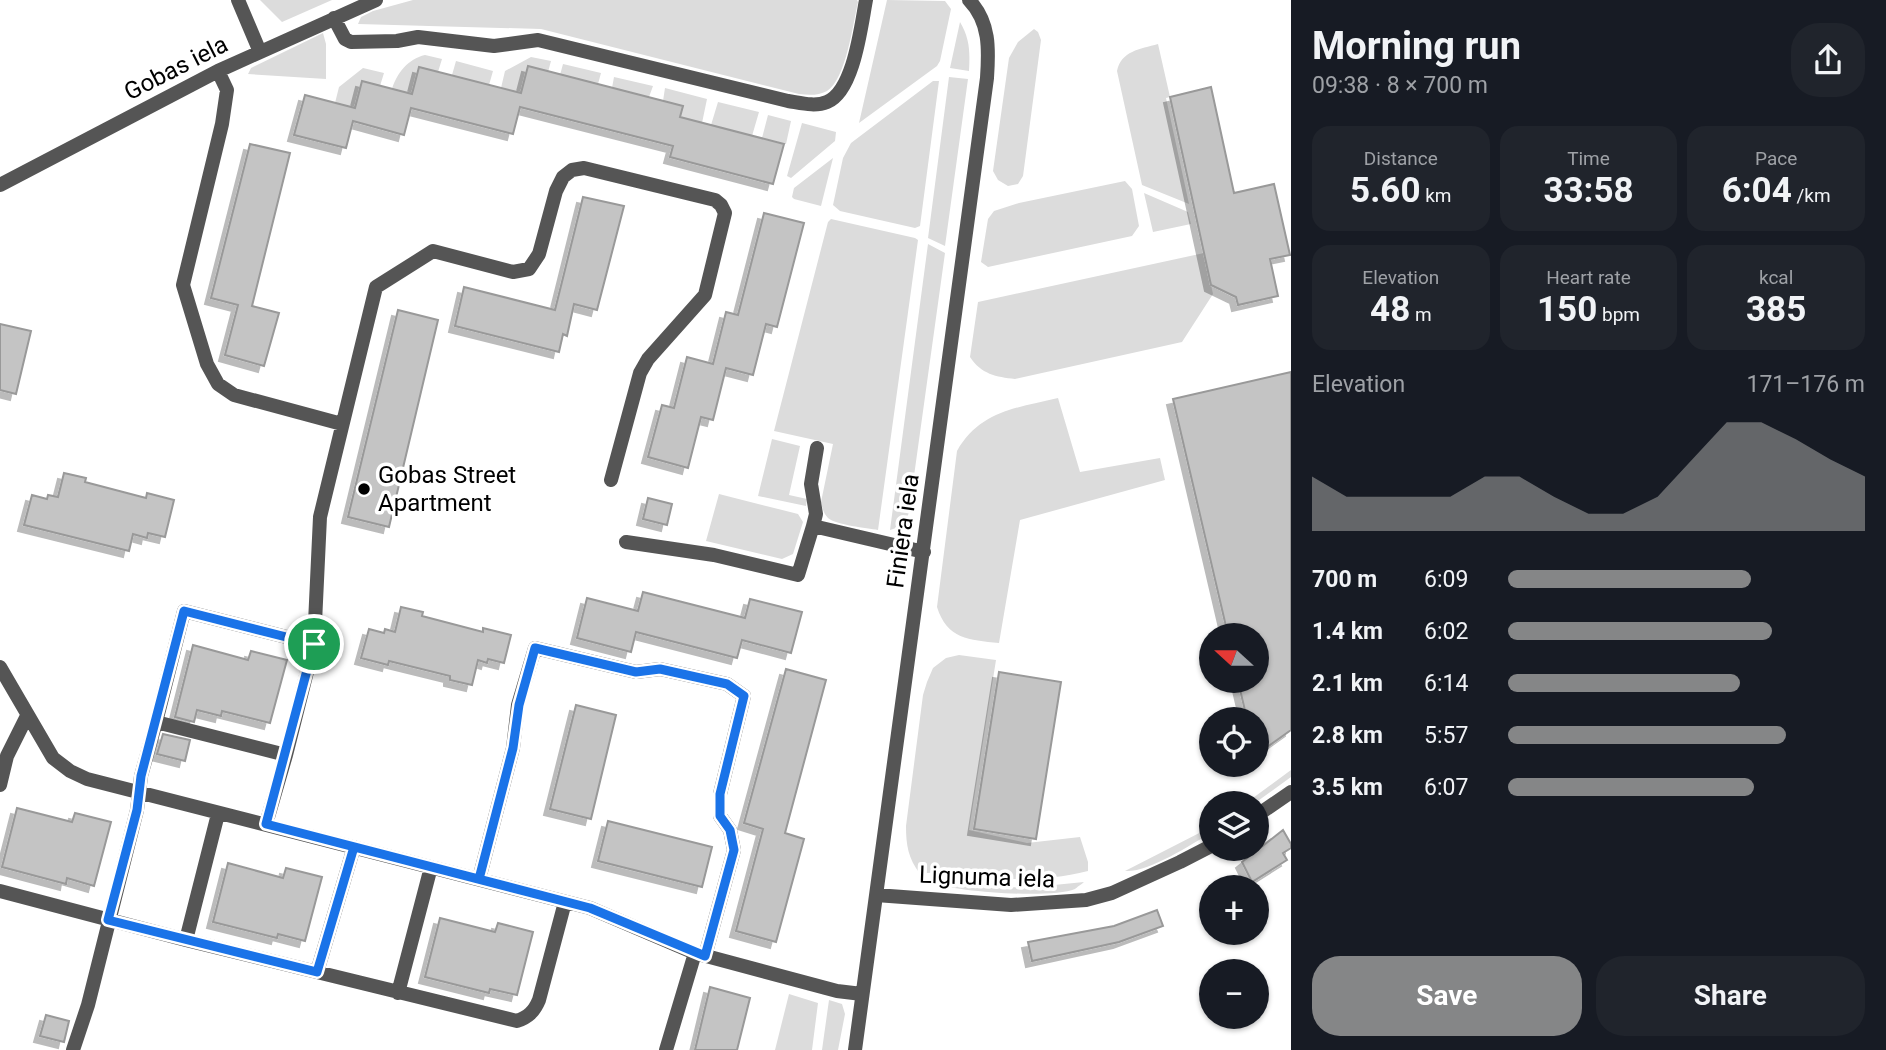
<!DOCTYPE html>
<html lang="en">
<head>
<meta charset="utf-8">
<style>
	:root { --surface:#171b24; --page:#20242c; --text:#f1f3f6; --muted:#9ea1a6; --accent:#858687 }
	body { margin:0; font-family:Roboto,sans-serif; background:var(--page); color:var(--text); height:100vh; display:flex; flex-direction:column; font-size:26px; white-space:nowrap }
	* { box-sizing:border-box; margin:0 }
	p { font-size:23px; color:var(--muted) }
	.icon { flex:none; width:38px; height:38px; fill:none; stroke:currentColor; stroke-width:2; stroke-linecap:round; stroke-linejoin:round }
	.map { position:relative; flex:1; overflow:hidden }
	.details { display:flex; flex-direction:column; background:var(--surface); width:595px }
	.details>* { flex:none }
	.needle { width:46px; rotate:291deg }
	.fabs { position:absolute; left:1199px; top:623px; display:grid; gap:14px }
	.fabs a { display:grid; place-items:center; width:70px; height:70px; border-radius:50%; background:var(--surface); box-shadow:0 2px 5px #0004; font-size:35px }
	.pin { position:absolute; display:grid; place-items:center; width:60px; height:60px; color:#fff; margin:-30px; border:4px solid #fff; border-radius:50%; box-shadow:0 2px 7px #0007 }
	.round { display:grid; place-items:center; flex:none; width:74px; height:74px; border-radius:28px; background:var(--page) }
	.summary { display:flex; align-items:center; justify-content:space-between; height:119px; padding:0 21px }
	h1 { font-size:38px; font-weight:700; line-height:52px }
	.stats { display:grid; grid-template-columns:repeat(3,1fr); gap:10px; height:119px; padding:7px 21px }
	.stats div { display:grid; align-content:center; border-radius:18px; background:var(--page); text-align:center }
	.stats b { font-size:35px; font-weight:700 }
	.stats small { font-size:19px; font-weight:400 }
	.stats p { font-size:19px }
	.chart { height:196px; padding:14px 21px }
	.chart p { display:flex; justify-content:space-between }
	.chart svg { width:100%; height:126px; margin-top:7px; fill:var(--accent); opacity:.7 }
	.cta { display:flex; gap:14px; margin-top:auto; padding:14px 21px }
	.cta a { flex:1; height:80px; border-radius:28px; background:var(--accent); color:#fff; font-size:28px; font-weight:700; line-height:80px; text-align:center }
	.cta a+a { background:var(--page); color:var(--text) }
	ul { padding:0 21px; list-style:none; font-size:23px }
	li { display:grid; grid-template-columns:112px 84px 1fr; align-items:center; height:52px }
	li i { height:18px; border-radius:9px; background:var(--accent) }
	main { display:flex; flex:1; min-height:0 }
	.map>svg:first-child { display:block }
	.green { fill:#dcdcdc }
	.building { fill:#c4c4c4; stroke:#999; stroke-width:2; filter:url(#shadow) }
	.lines { fill:none; stroke-linecap:round; stroke-linejoin:round }
	.street { stroke:#555; stroke-width:14 }
	.route-casing { stroke:#fff; stroke-width:14 }
	.route { stroke:#1a73e8; stroke-width:9 }
	.poi-dot { fill:#000; stroke:#fff; stroke-width:2.5 }
	.labels { text-anchor:middle; dominant-baseline:central; stroke-width:7; stroke-linejoin:round; paint-order:stroke }
	.street-label { font-size:24px; fill:#000; stroke:#fff }
	.poi-label { font-size:24px; fill:#000; stroke:#fff; text-anchor:start }
</style>
</head>
<body>
<main>
<div class="map">
<svg width="1291" height="1050" viewBox="0 0 1291 1050">
	<defs>
		<filter id="shadow"><feDropShadow dx="-6" dy="6" stdDeviation="0" flood-color="#0004"/></filter>
	</defs>
	<rect width="100%" height="100%" fill="#fff"/>
	<!-- green -->
	<path class="green" d="M260,0H332L282,22Z
		M413,0H857L858,2C853,24 846,79 827,91C818,96 808,95 799,94L541,29L358,24L361,17L373,11Z
		M887,0L945,1L951,9L940,61L937,66L859,123Z
		M960,22C970,39 970,52 969,71L950,68Z
		M1034,29L1038,32L1041,40L1023,176L1018,184L1008,186L998,180L993,171L1009,58L1018,42Z
		M323,33L326,44V79L248,74L251,68Z
		M1158,44L1170,97L1166,98L1189,204L1142,185L1117,71C1121,51 1140,49 1158,44Z
		M425,55L442,59L438,72L419,67L412,94L392,89C397,73 408,59 425,55Z
		M531,57L551,61L548,72L528,67L521,93L501,88L505,71Z
		M456,61L493,71L489,85L452,75Z
		M563,64L601,73L598,84L560,75Z
		M363,68L384,73L380,86L362,81L355,108L335,103L339,87Z
		M614,77L653,86L649,97L612,88Z
		M949,77L968,79L945,246L928,238Z
		M933,81H939L920,226L915,228L840,211L833,205L843,158L851,143Z
		M665,88L707,99L702,123L680,117L683,106L663,101Z
		M718,102L759,112L752,136L711,125Z
		M768,115L791,121L786,144L762,138Z
		M802,123L836,132L835,141L791,178L787,176Z
		M833,158L821,206L794,199L792,197L794,188Z
		M1125,181L1132,189L1139,226L1132,236L988,267L981,262L988,219L994,211L1019,203Z
		M1144,193L1188,212L1191,224L1153,232Z
		M831,219L915,238L918,240L878,530C867,528 836,525 828,518C824,514 822,508 821,502L833,444L774,431L828,222Z
		M928,244L945,253L909,512C906,523 901,527 890,530Z
		M1204,253L1213,294L1182,342L1015,379C996,377 981,374 970,357L978,302Z
		M1058,398L1080,472L1160,458L1165,480L1020,520L999,643C969,640 947,639 937,607L957,451C980,411 1016,408 1058,398Z
		M772,439L800,446L789,495L807,499L806,506L758,496Z
		M719,494L798,514L803,522L793,554L782,559L706,541Z
		M959,655L996,660L969,830L1027,843L1080,837L1088,862V871C1054,880 1019,880 985,878C963,876 941,870 920,874C908,858 906,845 906,826L923,695L927,682L933,668L946,658Z
		M1291,770V777L1255,803H1246Z
		M1211,827V833C1190,845 1148,873 1125,871Z
		M931,881L1024,888L1084,882C1083,883 1076,888 1075,889C1051,899 954,892 929,882Z
		M789,994L818,1003L812,1050H775Z
		M829,1000L842,1004L845,1014L838,1050H822Z"/>
	<!-- building -->
	<path class="building" d="M528,66L683,106L680,117L784,144L773,184L670,157L673,146L520,107L513,134L411,108L404,135L353,121L346,148L294,135L305,95L355,108L362,81L412,94L419,67L521,93Z
		M1211,87L1234,193L1274,184L1290,255L1270,259L1278,296L1238,305L1236,297L1211,285L1170,97Z
		M250,144L290,153L252,306L279,313L264,366L225,355L238,305L211,298Z
		M583,197L624,206L597,310L574,304L567,336L563,334L559,352L455,326L464,287L555,310Z
		M764,213L804,223L777,327L766,324L753,375L726,368L713,420L701,417L688,468L648,457L662,405L674,408L687,357L713,364L726,312L738,315Z
		M398,310L438,320L389,527L348,517Z
		M0,324L31,331L16,394L0,390Z
		M1291,372V730L1256,755V719H1247L1238,681H1256V635H1228L1173,399Z
		M64,473L86,478L85,482L146,498L147,493L174,500L165,537L148,533L147,538L133,534L129,551L24,525L32,495L47,499L48,495L58,497Z
		M648,498L672,504L667,525L643,519Z
		M643,592L745,618L750,599L802,612L791,653L742,640L737,658L636,632L631,652L577,638L587,598L638,611Z
		M401,607L423,612L422,616L483,632V628L511,635L504,663L488,659L487,663L478,660L472,685L450,680V676L389,661L388,665L361,658L369,629L384,633L385,629L395,632Z
		M193,645L248,660L251,651L287,660L270,723L222,711L221,716L197,710L194,722L175,717Z
		M786,669L826,680L785,833L804,839L776,942L736,931L763,829L744,823Z
		M999,672L1061,682L1036,839L974,829Z
		M576,705L616,715L591,819L550,809Z
		M163,734L190,740L185,761L157,754Z
		M17,808L72,822L75,813L111,822L94,886L67,878L66,884L2,867Z
		M608,821L712,847L702,887L598,861Z
		M1283,830L1291,844V848L1283,853L1287,860L1252,882L1242,862Z
		M228,863L283,878L286,868L322,877L305,941L278,934L277,938L213,922Z
		M1157,910L1163,926L1119,942L1032,961L1028,942L1114,926Z
		M440,918L495,932L498,923L533,932L517,995L490,989L489,993L425,977Z
		M710,987L750,998L737,1050H695Z
		M46,1015L69,1021L64,1042L40,1036Z"/>
	<g class="lines">
		<!-- street -->
		<path class="street" d="M238,0L260,52
			M334,18L345,39L351,42L397,41L418,37L494,46L538,40L788,101C801,103 815,107 827,102C854,91 861,26 866,0
			M218,71L227,90L222,124L183,285L207,364L218,384L234,395L342,424
			M0,185L218,71L376,0
			M813,526L816,514L811,484L817,448
			M626,542L714,555L798,575L813,526L924,552
			M0,667L53,758L70,771L87,779L590,908L695,953L837,991L862,994
			M156,722L184,611L314,644
			M0,785L7,756L27,716
			M1256,816L1291,792
			M266,824L286,755
			M479,879L513,748L518,705L535,648L636,672L660,669L727,684L744,696L720,794V816L730,830L734,850L705,956
			M0,891L186,940L517,1021C528,1017 534,1012 539,1000L565,902
			M876,895L1011,905L1086,900L1112,893L1180,862L1211,846
			M186,940L218,814
			M317,972L354,847
			M398,993L431,867
			M73,1050L88,1005L137,810L141,776L156,722L286,755L314,644L320,517L376,287L433,251L513,272L529,269L539,254L556,191L563,177L572,170L584,168L715,200L721,205L725,213L705,295L648,359L640,373L611,480
			M666,1050L695,953
			M855,1050L987,78C989,49 990,22 969,0"/>
	</g>
	<g class="lines">
		<!-- route casing -->
		<g class="route-casing">
			<path id="route" d="M314,644L266,824L590,908L705,956L734,850L730,830L720,816V794L744,696L727,684L660,669L636,672L535,648L519,705L513,748L479,879L354,847L317,972L108,920L137,810L141,776L184,611L314,644"/>
		</g>
		<!-- route -->
		<use href="#route" class="route"/>
	</g>
	<!-- markers -->
	<circle class="poi-dot" cx="364" cy="489" r="7"/>
	<g class="labels">
		<!-- street labels -->
		<g class="street-label">
			<text transform="translate(176 68) rotate(-27)">Gobas iela</text>
			<text transform="translate(903 531) rotate(-82)">Finiera iela</text>
			<text transform="translate(987 877) rotate(2)">Lignuma iela</text>
		</g>
		<!-- poi labels -->
		<g class="poi-label">
			<text x="378" y="475">Gobas Street<tspan x="378" dy="28">Apartment</tspan></text>
		</g>
	</g>
</svg>
<div class="fabs">
<a><svg class="needle" viewBox="-14 -14 28 28"><path d="M0-13l5 13h-10z" fill="#e53935"/><path d="M0 13l5-13h-10z" fill="#9ea1a6"/></svg></a>
<a><svg class="icon" aria-label="locate" viewBox="0 0 24 24"><circle cx="12" cy="12" r="6"/><path d="M12 2v4M12 18v4M2 12h4M18 12h4"/></svg></a>
<a><svg class="icon" aria-label="layers" viewBox="0 0 24 24"><path d="M12 4l9 5-9 5-9-5zM3 14l9 5 9-5"/></svg></a>
<a>+</a>
<a>−</a>
</div>
<div class="pin" style="left:314px;top:644px;background:#1e9e55"><svg class="icon" aria-label="arrive" viewBox="0 0 24 24"><path d="M6 21V4h12l-3 4 3 4H6"/></svg></div>
</div>
<section class="details">
<div class="summary"><div><h1>Morning run</h1><p>09:38 · 8 × 700 m</p></div><a class="round"><svg class="icon" aria-label="share" viewBox="0 0 24 24"><path d="M12 15V3M7 8l5-5 5 5M5 13v7h14v-7"/></svg></a></div>
<div class="stats">
<div><p>Distance</p><b>5.60<small> km</small></b></div>
<div><p>Time</p><b>33:58</b></div>
<div><p>Pace</p><b>6:04<small> /km</small></b></div>
</div>
<div class="stats">
<div><p>Elevation</p><b>48<small> m</small></b></div>
<div><p>Heart rate</p><b>150<small> bpm</small></b></div>
<div><p>kcal</p><b>385</b></div>
</div>
<div class="chart"><p><span>Elevation</span>171–176 m</p>
<svg viewBox="0 0 160 44" preserveAspectRatio="none"><path d="M0 44V25L10 32L20 32L30 32L40 32L50 25L60 25L70 32L80 38L90 38L100 32L110 19L120 6L130 6L140 12L150 19L160 25V44z"/></svg>
</div>
<ul>
<li><b>700 m</b>6:09<i style="width:68%"></i></li>
<li><b>1.4 km</b>6:02<i style="width:74%"></i></li>
<li><b>2.1 km</b>6:14<i style="width:65%"></i></li>
<li><b>2.8 km</b>5:57<i style="width:78%"></i></li>
<li><b>3.5 km</b>6:07<i style="width:69%"></i></li>
</ul>
<div class="cta"><a>Save</a><a>Share</a></div>
</section>
</main>
</body>
</html>
